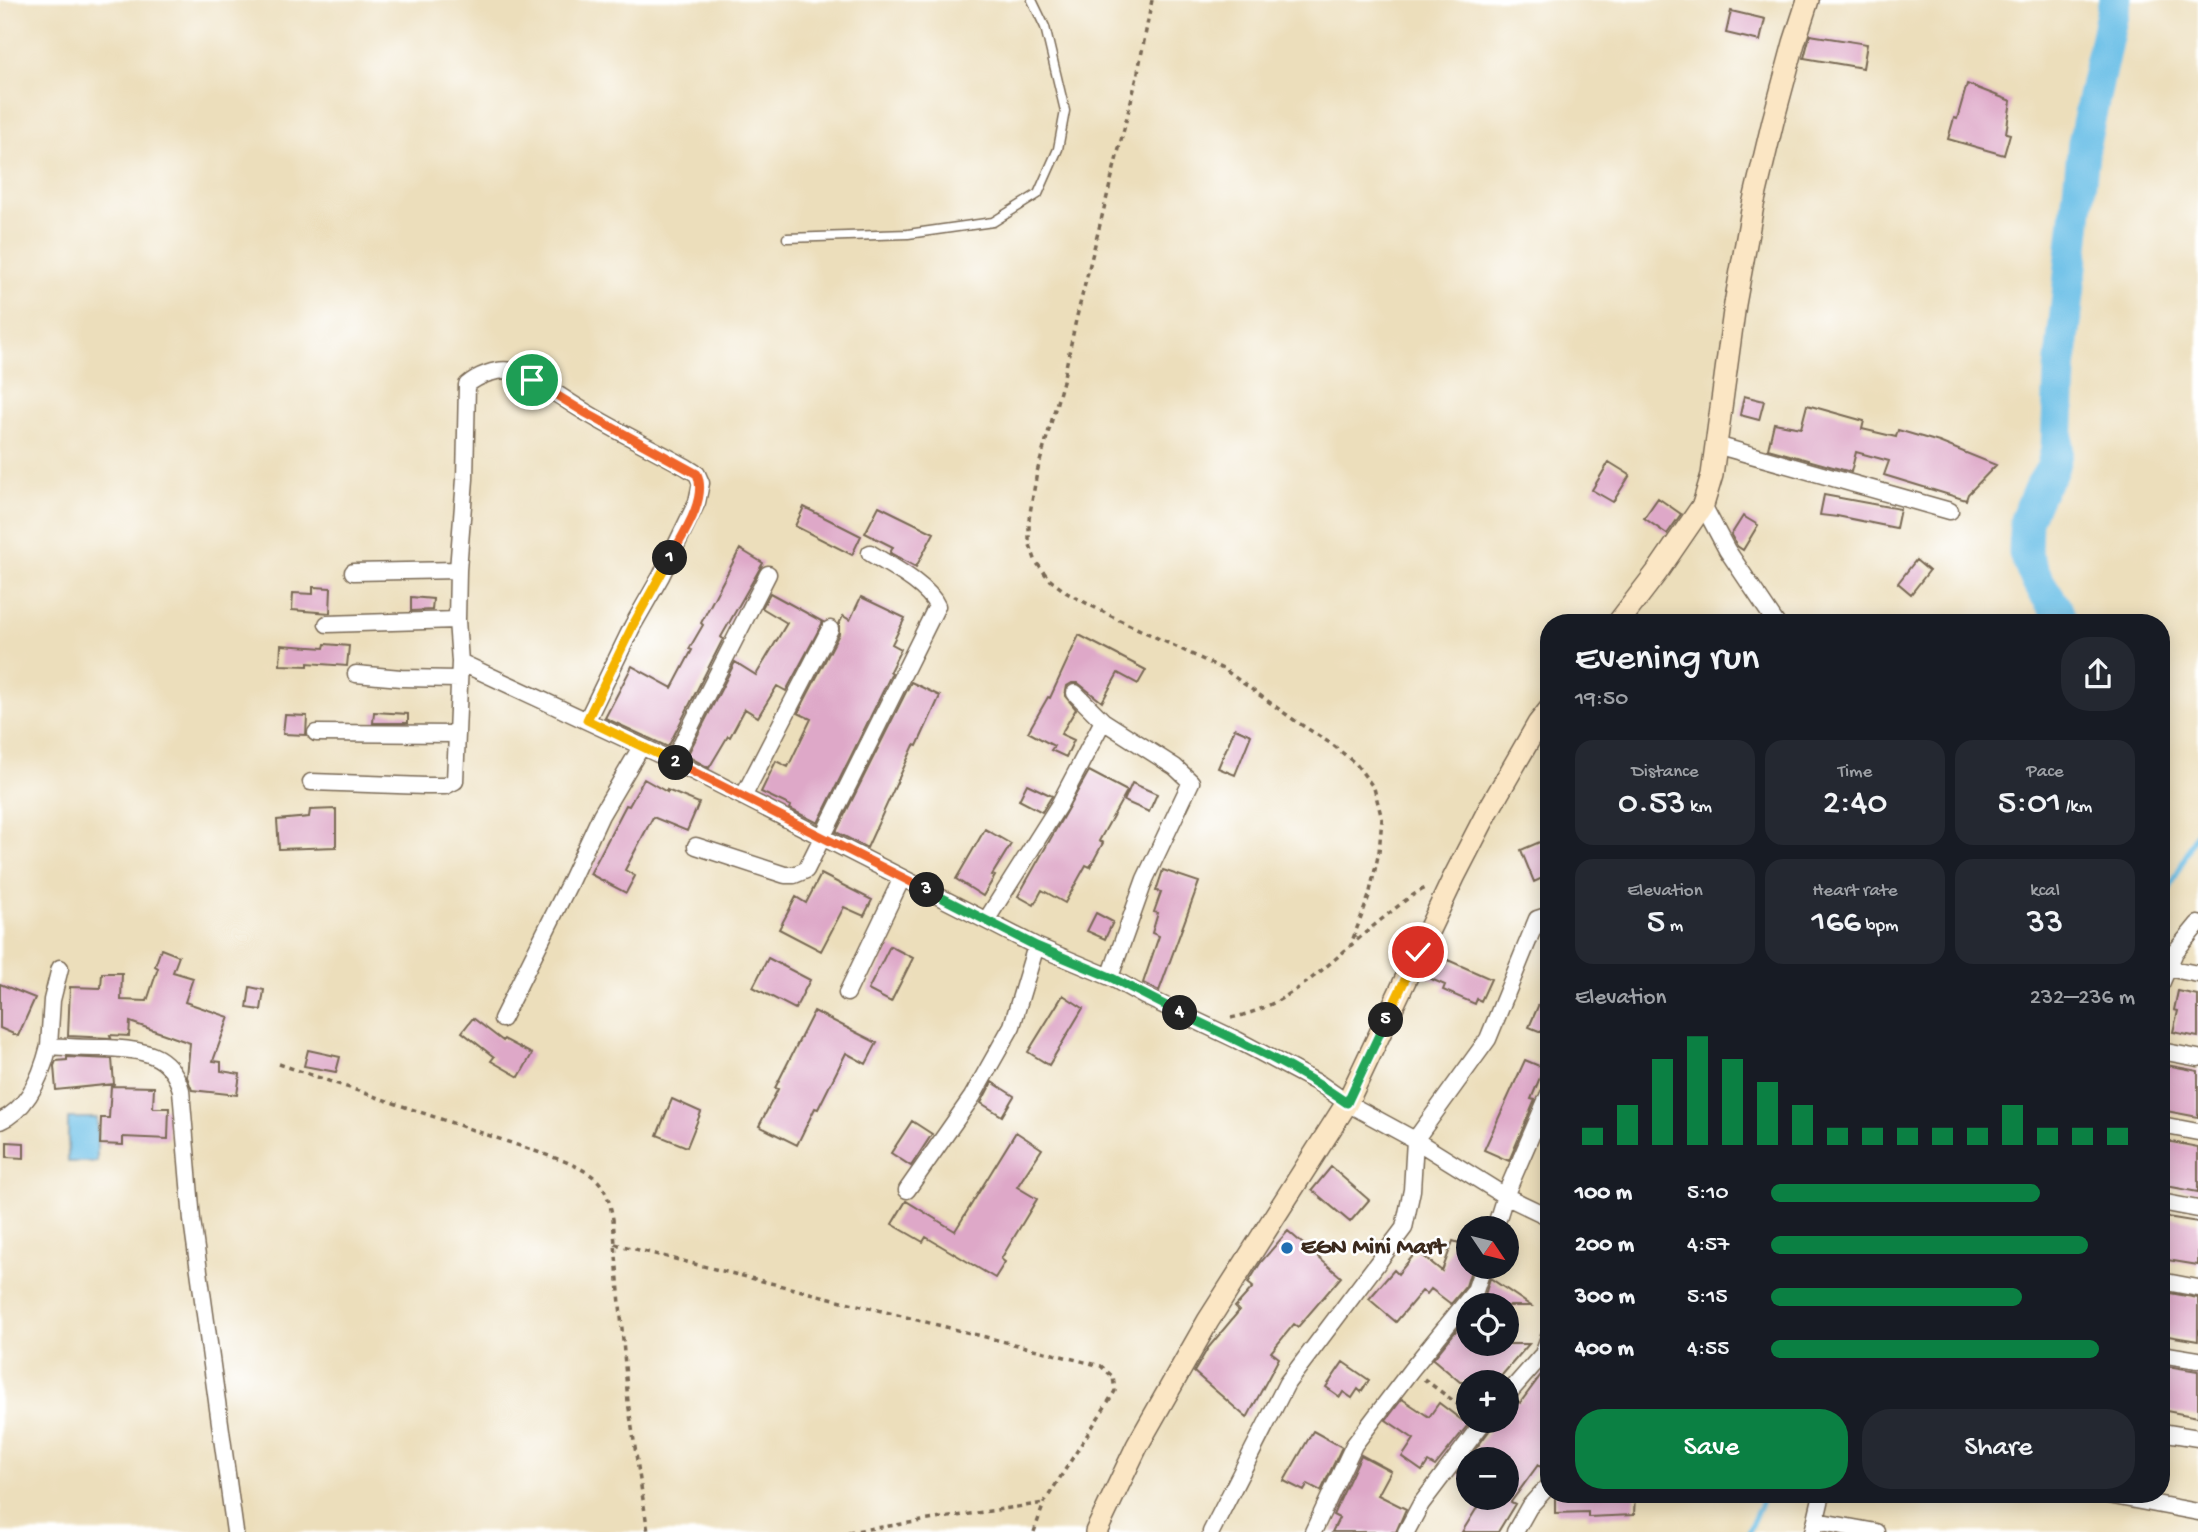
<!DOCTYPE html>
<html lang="en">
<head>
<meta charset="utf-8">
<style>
	:root { --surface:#171b24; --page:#242831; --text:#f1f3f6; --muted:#9ea1a6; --accent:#0b8043 }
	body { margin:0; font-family:"Gochi Hand",sans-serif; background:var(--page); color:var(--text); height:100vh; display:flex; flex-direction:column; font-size:26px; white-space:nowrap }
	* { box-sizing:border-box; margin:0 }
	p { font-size:23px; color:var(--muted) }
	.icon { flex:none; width:38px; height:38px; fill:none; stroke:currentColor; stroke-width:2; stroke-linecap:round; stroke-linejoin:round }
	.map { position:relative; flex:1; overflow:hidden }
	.details { position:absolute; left:1540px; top:614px; width:630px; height:889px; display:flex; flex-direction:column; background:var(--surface); border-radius:28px; box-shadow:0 4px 18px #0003 }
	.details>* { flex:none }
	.needle { width:46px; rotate:125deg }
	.buttons { position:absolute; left:1456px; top:1216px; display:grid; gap:14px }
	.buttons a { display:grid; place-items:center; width:63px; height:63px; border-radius:50%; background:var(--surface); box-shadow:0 4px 18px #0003; font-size:35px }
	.pin { position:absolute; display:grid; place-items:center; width:60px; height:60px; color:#fff; margin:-30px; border:4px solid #fff; border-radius:50%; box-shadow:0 2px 7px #0007 }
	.km { position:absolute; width:35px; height:35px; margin:-18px; border-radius:50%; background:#222; color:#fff; font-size:19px; line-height:35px; text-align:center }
	.round { display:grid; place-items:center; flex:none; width:74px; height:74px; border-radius:28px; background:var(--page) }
	.headline { display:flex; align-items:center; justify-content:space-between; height:119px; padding:0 35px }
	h1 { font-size:38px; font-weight:600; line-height:52px }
	.metrics { display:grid; grid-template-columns:repeat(3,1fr); gap:10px; height:119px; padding:7px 35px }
	.metrics div { display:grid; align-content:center; border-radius:18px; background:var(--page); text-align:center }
	.metrics b { font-size:35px; font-weight:600 }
	.metrics small { font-size:19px; font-weight:400 }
	.metrics p { font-size:19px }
	.chart { height:196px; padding:14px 35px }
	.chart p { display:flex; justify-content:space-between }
	.chart svg { width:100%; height:126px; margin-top:7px; stroke:var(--accent); stroke-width:6 }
	.primary-button { display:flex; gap:14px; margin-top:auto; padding:14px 35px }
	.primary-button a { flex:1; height:80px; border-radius:28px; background:var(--accent); color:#fff; font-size:28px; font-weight:600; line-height:80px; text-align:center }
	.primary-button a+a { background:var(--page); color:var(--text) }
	ul { padding:0 35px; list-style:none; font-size:23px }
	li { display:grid; grid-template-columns:112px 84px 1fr; align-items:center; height:52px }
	li i { height:18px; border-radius:9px; background:var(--accent) }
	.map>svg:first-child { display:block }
	.water { fill:#6abfe7; stroke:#527482; stroke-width:2 }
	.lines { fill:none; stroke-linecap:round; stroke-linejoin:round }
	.stream { stroke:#6abfe7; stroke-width:5 }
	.river { stroke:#6abfe7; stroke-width:33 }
	.building { fill:#dea8c8 }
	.lane-casing { stroke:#796955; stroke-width:11 }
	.street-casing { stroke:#796955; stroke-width:19 }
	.secondary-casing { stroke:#796955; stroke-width:24 }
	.path { stroke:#796955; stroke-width:3.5; stroke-dasharray:5 5; stroke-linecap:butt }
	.lane { stroke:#fff; stroke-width:8 }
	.street { stroke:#fff; stroke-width:16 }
	.secondary { stroke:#fbe6c4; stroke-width:21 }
	.split-1-casing { stroke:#fff; stroke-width:14 }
	.split-2-casing { stroke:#fff; stroke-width:14 }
	.split-3-casing { stroke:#fff; stroke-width:14 }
	.split-4-casing { stroke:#fff; stroke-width:14 }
	.split-5-casing { stroke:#fff; stroke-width:14 }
	.split-6-casing { stroke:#fff; stroke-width:14 }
	.split-1 { stroke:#f0652b; stroke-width:9 }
	.split-2 { stroke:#f5b400; stroke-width:9 }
	.split-3 { stroke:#f0652b; stroke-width:9 }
	.split-4 { stroke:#22a559; stroke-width:9 }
	.split-5 { stroke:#22a559; stroke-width:9 }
	.split-6 { stroke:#f5b400; stroke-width:9 }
	.poi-dot { fill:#1f6fb2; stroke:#fff; stroke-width:2.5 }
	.labels { text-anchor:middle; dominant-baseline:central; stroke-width:5; stroke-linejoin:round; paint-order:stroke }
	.poi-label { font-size:24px; font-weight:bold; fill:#3b2a1e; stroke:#fff; text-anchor:start }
</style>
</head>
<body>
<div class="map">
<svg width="2198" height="1532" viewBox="0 0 2198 1532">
	<rect width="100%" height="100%" fill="#fff"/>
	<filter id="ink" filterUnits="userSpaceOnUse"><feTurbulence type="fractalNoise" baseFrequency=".0143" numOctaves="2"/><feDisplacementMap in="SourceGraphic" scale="14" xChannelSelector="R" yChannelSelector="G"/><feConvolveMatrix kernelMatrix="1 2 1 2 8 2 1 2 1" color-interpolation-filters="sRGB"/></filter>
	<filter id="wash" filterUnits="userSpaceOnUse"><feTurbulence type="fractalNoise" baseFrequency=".00686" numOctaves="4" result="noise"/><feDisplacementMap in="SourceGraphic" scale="28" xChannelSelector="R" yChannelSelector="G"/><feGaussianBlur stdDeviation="1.57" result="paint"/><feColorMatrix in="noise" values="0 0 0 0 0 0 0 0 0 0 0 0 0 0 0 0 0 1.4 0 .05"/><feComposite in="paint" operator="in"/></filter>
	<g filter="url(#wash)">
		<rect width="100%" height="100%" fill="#ecdebb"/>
		<!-- water -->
		<path class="water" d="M68,1118H97V1162H68Z"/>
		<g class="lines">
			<!-- stream -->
			<path class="stream" d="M2161,897C2167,905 2163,916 2161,925
				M2164,901L2198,830
				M1748,1532L1765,1494"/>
			<!-- river -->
			<path class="river" d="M2062,623L2057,611L2037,580L2025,553L2026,520L2039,490L2052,469L2057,449L2060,370L2084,143L2115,0"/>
		</g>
		<g id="blocks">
			<!-- building -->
			<path class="building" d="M1731,11L1765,19L1760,41L1726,33Z
				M1810,35L1867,44L1863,68L1804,58Z
				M1967,84L2011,101L2006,133L2010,134L2004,155L1948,139L1954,118L1957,119Z
				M1744,396L1764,401L1759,420L1740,415Z
				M1807,405L1864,421L1862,429L1896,437L1898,430L1939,442L1996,465L1968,494L1966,500L1884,475L1889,461L1856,452L1851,472L1768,449L1774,423L1801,428Z
				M1609,462L1630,475L1613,502L1592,490Z
				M1824,495L1900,509L1896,528L1837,516V517L1820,515Z
				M1658,498L1681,514L1667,534L1644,518Z
				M879,506L934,533L916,567L890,553L893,547L865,533Z
				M804,507L861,536L852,555L795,526Z
				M1743,516L1758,525L1743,550L1737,546L1731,535Z
				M740,549L763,563L721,637L723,639L668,747L605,718L632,666L672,688L692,650L689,649L703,625L701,623Z
				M1916,560L1929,571L1911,594L1898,583Z
				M313,587L331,588L330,613L292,610L293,593L313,594Z
				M770,593L823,622L786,691L777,686L758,717L745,709L730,737L728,736L709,768L687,756L735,662L756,675L787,623L762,608Z
				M411,597L433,599L432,610L411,611Z
				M861,597L905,618L892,644L901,649L890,671L892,673L818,823L790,809L791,806L761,792L776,761L788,767L811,719L798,713L839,634V624L843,616L850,620Z
				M1079,635L1146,670L1138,684L1118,673L1102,702L1078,683H1072L1067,686L1065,696L1076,709L1061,734L1074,740L1066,757L1051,750L1054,746L1028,732L1048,697L1050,698Z
				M325,644L349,646L347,666L308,663V666L280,665L281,645L324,648Z
				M911,682L940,696L917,746L914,745L867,848L836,832Z
				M374,712L408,714V723H373Z
				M285,715L307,716L306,735L283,734Z
				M1235,728L1251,735L1235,775L1218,768Z
				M1089,771L1127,791L1099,841L1103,843L1090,867L1086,865L1065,903L1042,890L1034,905L1018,896Z
				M644,779L667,792V790L699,803L687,831L653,817L625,870L635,876L626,893L590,874L626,805L629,806Z
				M1132,783L1157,794L1149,812L1124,801Z
				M1027,784L1052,796L1042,812L1019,800Z
				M336,809V847L279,849L277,820L309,817L310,810Z
				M985,829L1011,844L992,875L995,876L983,896L956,879Z
				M1549,838V875L1534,882L1521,850Z
				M1163,870L1199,882L1159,991L1143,983L1159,936L1152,933L1158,913L1154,912L1161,892L1156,891Z
				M821,874L872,900L864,916L844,907L821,951L779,929L796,897L806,903Z
				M1096,913L1113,922L1105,939L1087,931Z
				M890,946L913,958L891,1002L868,990Z
				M161,949L179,956L173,972L193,978L185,1002L229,1017L213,1061L221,1062V1071L240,1074L237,1095L192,1090L187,1077L190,1043L130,1022L129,1036L110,1035L111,1038L68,1036L70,987L101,988L102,973H122L121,1000L147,1001L158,968L155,966Z
				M1432,953L1491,979L1481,1001L1477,999L1475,1004L1443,990L1445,985L1422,975Z
				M768,958L810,980L795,1009L753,987Z
				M1549,981V1035L1529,1027Z
				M0,984L35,998L18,1036L0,1028Z
				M250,987L264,990L261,1010L247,1008Z
				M2178,991L2198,995V1037L2173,1032L2178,1011L2174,1010Z
				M1063,995L1083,1008L1049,1065L1028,1052Z
				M814,1011L877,1043L866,1064L846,1053L818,1109L815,1108L797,1145L759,1126L778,1089L775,1088Z
				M473,1018L503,1041L504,1039L532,1054L519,1077L491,1061L494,1057L462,1032Z
				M308,1050L340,1057L336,1072L304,1066Z
				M67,1057L112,1059L114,1084L56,1090L54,1066L56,1061L67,1060Z
				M1525,1060L1544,1068L1531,1099L1535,1100L1509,1161L1484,1150Z
				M2161,1064L2198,1071V1117L2161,1110Z
				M992,1082L1014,1096L1002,1116L981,1103Z
				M111,1086L154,1087L153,1108H169L168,1139L123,1137V1145L100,1144L101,1118H109Z
				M672,1099L701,1112L687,1147L657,1135Z
				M912,1121L932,1134L911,1166L891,1153Z
				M1016,1132L1042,1149L1017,1187L1037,1199L1001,1259L1005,1262L995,1278L926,1237L923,1242L892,1224L906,1201L955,1231Z
				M2161,1140L2198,1147V1192L2161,1185Z
				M7,1142L24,1143V1158L7,1157Z
				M1331,1167L1369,1200L1350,1222L1312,1190Z
				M2161,1216L2198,1222V1265L2161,1259Z
				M1288,1231L1341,1277L1298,1327L1294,1324L1271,1352L1279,1358L1247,1418L1194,1372L1208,1348L1239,1311L1235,1307L1253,1287L1248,1283L1261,1262Z
				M1453,1241L1468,1246V1267H1472L1466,1286L1451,1304L1431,1289L1427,1294L1422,1291L1396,1322L1369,1299L1394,1270L1398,1274L1417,1251L1442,1271Z
				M1490,1278L1531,1306H1477L1485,1295Z
				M2170,1293L2198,1298V1341L2162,1335Z
				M1468,1316V1344H1529L1496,1382H1460L1433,1359Z
				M1343,1362L1369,1380L1361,1392L1358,1389L1352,1398L1343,1392L1340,1397L1326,1387Z
				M1549,1364V1473L1538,1465L1511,1502L1515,1504L1498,1532H1462L1483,1498L1507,1499V1460H1468V1483L1457,1474L1492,1427L1494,1421H1507V1414L1517,1400L1520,1403Z
				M2161,1365L2198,1371V1417L2161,1410Z
				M1402,1399L1429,1417L1439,1403L1463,1421H1471L1435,1466L1428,1462L1422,1471L1402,1457L1414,1439L1386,1420Z
				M1313,1431L1342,1447L1321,1491L1308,1484L1304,1491L1284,1481Z
				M1361,1455L1391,1471L1378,1495L1406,1509L1396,1532H1332L1339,1518L1333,1515Z
				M1555,1494H1635L1634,1515L1588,1517V1512L1555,1513Z"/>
		</g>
	</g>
	<g filter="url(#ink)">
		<use href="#blocks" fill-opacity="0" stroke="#796955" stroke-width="2"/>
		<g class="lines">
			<!-- lane casing -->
			<g class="lane-casing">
				<path id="lane" d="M787,238L908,234L993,222L1038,194L1058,149L1065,111L1045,27L1032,0"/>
			</g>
			<!-- street casing -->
			<g class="street-casing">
				<path id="street" d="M1716,445L1950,511
					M1703,505L1727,550L1776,623
					M353,572L458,570
					M327,624L457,620
					M460,662L673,761L1036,946L1110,977L1144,996L1237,1040L1320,1084L1347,1103L1415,1140L1505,1196L1549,1217
					M356,674L401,678L458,679
					M1103,721L1175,767L1191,782L1145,879L1110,977
					M316,733L455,734
					M673,761L768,574
					M311,782L426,786H445L455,781L460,662L457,620L458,570L465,479L467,385C477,376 497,368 511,371C537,378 560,397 582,410C616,431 652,448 686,467L697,474L701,483L697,502L661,576L633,625L587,720
					M743,797L830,629
					M696,846L785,875H794L806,870L937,606C928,585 889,565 870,553
					M987,919L1059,805L1103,721L1075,693
					M2167,968L2198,974
					M2161,984L2175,952L2198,924
					M847,993L902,878
					M502,1019L569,884L601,815L641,747
					M49,1046L52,1000L60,968
					M2161,1051L2198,1058
					M0,1121C28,1109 42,1074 49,1046C68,1047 86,1048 105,1048C140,1050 170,1051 181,1090L192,1220L235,1532
					M2161,1125L2198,1132
					M907,1190L972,1097L1012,1026L1036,946
					M2161,1202L2198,1209
					M1495,1228L1505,1196L1549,1094
					M2161,1281L2198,1288
					M2161,1354L2198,1360
					M1507,1395L1543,1354L1549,1337
					M2161,1432L2198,1438
					M2103,1494L2198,1512
					M1816,1521L1876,1532
					M1211,1532L1287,1383L1404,1228L1412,1190L1415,1140L1488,1039L1537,919L1549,915
					M1313,1532L1354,1445L1411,1370L1475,1291L1483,1267
					M1406,1532L1421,1504L1484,1421
					M1515,1532L1529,1507L1549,1485
					M1813,1532L1822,1494"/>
			</g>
			<!-- secondary casing -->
			<g class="secondary-casing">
				<path id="secondary" d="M1618,623L1657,572L1703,505L1712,475L1735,304L1753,205L1773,121L1794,43L1808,0
					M1096,1532L1137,1446L1208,1321L1347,1103L1454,877L1488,811L1538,724L1549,710"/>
			</g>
			<!-- path -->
			<path class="path" d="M1152,0L1137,77L1076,320L1063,381L1037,472L1029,519V542L1036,562L1049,579L1067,593L1111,616L1225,670L1294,720L1333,745L1356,764L1374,788L1382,819L1379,852L1369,896L1351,944
				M1231,1018C1294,1005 1333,958 1382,919C1396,908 1410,895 1426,888
				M279,1064L564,1161C598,1176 606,1182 613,1219L628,1402L648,1532
				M615,1244L1101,1366L1113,1377L1115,1391L1044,1503L1034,1532
				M1424,1379L1468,1412
				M848,1532L1044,1503"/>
			<!-- lane -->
			<use href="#lane" class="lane"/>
			<!-- street -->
			<use href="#street" class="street"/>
			<!-- secondary -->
			<use href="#secondary" class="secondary"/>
		</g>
	</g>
	<g class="lines" filter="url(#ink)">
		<!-- split-1 casing -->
		<g class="split-1-casing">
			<path id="split-1" d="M532,380L584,412L697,474C708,499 682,536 670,558"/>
		</g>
		<!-- split-2 casing -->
		<g class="split-2-casing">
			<path id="split-2" d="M670,558L633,625L587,720L676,763"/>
		</g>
		<!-- split-3 casing -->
		<g class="split-3-casing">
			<path id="split-3" d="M676,763L927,890"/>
		</g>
		<!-- split-4 casing -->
		<g class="split-4-casing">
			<path id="split-4" d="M927,890L1036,946L1110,977L1180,1013"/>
		</g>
		<!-- split-5 casing -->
		<g class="split-5-casing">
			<path id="split-5" d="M1180,1013C1237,1040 1295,1067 1347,1103L1386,1020"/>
		</g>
		<!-- split-6 casing -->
		<g class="split-6-casing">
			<path id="split-6" d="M1386,1020L1418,952"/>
		</g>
		<!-- split-1 -->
		<use href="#split-1" class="split-1"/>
		<!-- split-2 -->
		<use href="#split-2" class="split-2"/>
		<!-- split-3 -->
		<use href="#split-3" class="split-3"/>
		<!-- split-4 -->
		<use href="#split-4" class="split-4"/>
		<!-- split-5 -->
		<use href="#split-5" class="split-5"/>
		<!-- split-6 -->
		<use href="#split-6" class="split-6"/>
	</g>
	<!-- markers -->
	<circle class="poi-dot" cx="1287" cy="1248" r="7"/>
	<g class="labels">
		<!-- poi labels -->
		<g class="poi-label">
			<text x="1301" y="1248">EGN Mini Mart</text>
		</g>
	</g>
</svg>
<div class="buttons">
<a><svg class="needle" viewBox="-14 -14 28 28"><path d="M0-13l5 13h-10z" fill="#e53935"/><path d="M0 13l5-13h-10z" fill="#9ea1a6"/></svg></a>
<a><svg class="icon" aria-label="locate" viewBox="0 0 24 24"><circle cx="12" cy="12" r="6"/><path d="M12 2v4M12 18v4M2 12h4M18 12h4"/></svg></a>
<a>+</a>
<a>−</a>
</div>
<div class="pin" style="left:532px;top:380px;background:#1e9e55"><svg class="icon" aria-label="arrive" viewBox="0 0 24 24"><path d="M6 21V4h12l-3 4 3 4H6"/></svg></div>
<div class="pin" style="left:1418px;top:952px;background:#d93025"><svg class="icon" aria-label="check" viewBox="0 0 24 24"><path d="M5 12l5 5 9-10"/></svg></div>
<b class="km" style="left:670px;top:558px">1</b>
<b class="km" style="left:676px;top:763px">2</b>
<b class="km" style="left:927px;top:890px">3</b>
<b class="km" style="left:1180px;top:1013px">4</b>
<b class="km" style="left:1386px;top:1020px">5</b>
<section class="details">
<div class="headline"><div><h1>Evening run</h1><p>19:50</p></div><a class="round"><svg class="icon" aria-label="share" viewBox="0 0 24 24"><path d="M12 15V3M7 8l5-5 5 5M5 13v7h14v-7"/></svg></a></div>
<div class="metrics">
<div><p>Distance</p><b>0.53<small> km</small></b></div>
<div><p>Time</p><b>2:40</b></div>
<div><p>Pace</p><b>5:01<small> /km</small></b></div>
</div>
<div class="metrics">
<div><p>Elevation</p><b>5<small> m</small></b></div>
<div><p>Heart rate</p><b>166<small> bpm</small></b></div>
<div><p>kcal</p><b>33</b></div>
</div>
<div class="chart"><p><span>Elevation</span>232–236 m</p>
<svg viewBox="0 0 160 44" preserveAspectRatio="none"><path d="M5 44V38M15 44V30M25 44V14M35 44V6M45 44V14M55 44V22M65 44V30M75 44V38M85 44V38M95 44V38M105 44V38M115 44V38M125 44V30M135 44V38M145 44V38M155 44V38"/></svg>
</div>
<ul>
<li><b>100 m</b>5:10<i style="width:74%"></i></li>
<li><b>200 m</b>4:57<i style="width:87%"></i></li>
<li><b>300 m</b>5:15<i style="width:69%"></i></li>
<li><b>400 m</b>4:55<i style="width:90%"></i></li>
</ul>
<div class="primary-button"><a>Save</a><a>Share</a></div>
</section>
</div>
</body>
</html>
